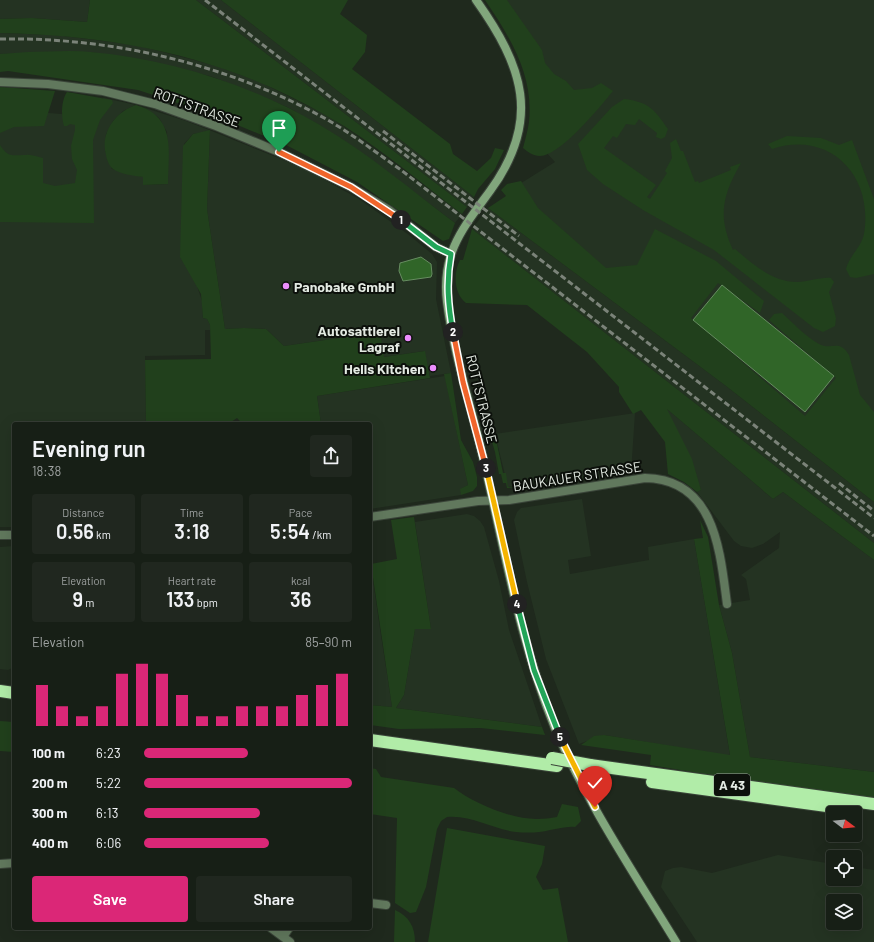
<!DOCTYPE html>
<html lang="en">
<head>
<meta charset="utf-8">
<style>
	:root { --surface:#171f16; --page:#20271f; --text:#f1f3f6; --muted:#9ea2a1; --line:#363d35; --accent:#db2777 }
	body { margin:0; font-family:Barlow,sans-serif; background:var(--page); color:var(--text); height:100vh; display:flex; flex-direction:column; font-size:15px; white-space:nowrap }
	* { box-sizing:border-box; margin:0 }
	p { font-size:13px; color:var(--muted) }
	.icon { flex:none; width:22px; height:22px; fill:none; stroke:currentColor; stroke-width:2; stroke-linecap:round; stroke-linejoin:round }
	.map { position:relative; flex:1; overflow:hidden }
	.panel { position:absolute; left:12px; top:422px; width:360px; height:508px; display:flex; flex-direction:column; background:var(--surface); border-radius:4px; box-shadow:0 4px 16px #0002,0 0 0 1px var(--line) }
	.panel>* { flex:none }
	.needle { width:26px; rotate:106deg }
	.tools { position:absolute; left:826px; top:806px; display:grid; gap:8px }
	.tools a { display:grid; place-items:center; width:36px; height:36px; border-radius:4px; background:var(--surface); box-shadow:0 4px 16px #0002,0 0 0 1px var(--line); font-size:20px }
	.pin { position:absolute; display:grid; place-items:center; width:34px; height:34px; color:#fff; margin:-41px -17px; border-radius:50% 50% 50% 0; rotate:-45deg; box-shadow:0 0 4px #0007 }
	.pin .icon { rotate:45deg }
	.km { position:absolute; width:20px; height:20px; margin:-10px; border-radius:50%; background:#222; color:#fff; font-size:11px; line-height:20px; text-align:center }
	.round { display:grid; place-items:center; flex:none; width:42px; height:42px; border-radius:4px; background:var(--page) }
	.overview { display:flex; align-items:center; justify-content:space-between; height:68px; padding:0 20px }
	h1 { font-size:22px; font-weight:600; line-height:30px }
	.metrics { display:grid; grid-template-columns:repeat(3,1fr); gap:6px; height:68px; padding:4px 20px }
	.metrics div { display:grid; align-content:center; border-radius:4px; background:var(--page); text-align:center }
	.metrics b { font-size:20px; font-weight:600 }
	.metrics small { font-size:11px; font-weight:400 }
	.metrics p { font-size:11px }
	.chart { height:112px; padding:8px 20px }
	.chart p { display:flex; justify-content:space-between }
	.chart svg { width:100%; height:72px; margin-top:4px; stroke:var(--accent); stroke-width:6 }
	.action { display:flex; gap:8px; margin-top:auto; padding:8px 20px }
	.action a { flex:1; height:46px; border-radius:4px; background:var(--accent); color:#fff; font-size:16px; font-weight:600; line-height:46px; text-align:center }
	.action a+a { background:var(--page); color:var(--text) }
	ul { padding:0 20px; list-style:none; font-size:13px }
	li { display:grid; grid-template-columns:64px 48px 1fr; align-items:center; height:30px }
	li i { height:10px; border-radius:5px; background:var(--accent) }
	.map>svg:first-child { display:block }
	.built { fill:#243322; fill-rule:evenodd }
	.green { fill:#21401c }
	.water { fill:#306528; stroke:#668d60 }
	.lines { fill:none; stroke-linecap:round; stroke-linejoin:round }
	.street-casing { stroke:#3a4439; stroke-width:10 }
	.secondary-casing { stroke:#3a4439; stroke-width:10 }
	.highway-casing { stroke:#3a4439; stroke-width:14 }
	.street { stroke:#61785d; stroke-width:8 }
	.secondary { stroke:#81a67c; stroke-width:8 }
	.highway { stroke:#b1eca8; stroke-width:12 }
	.rail { stroke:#7b8379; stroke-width:3; stroke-dasharray:6 3; stroke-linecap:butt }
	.highway-bridge-casing { stroke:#3a4439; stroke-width:14; stroke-linecap:butt }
	.highway-bridge { stroke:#b1eca8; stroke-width:12 }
	.split-1-casing { stroke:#fff; stroke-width:8 }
	.split-2-casing { stroke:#fff; stroke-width:8 }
	.split-3-casing { stroke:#fff; stroke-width:8 }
	.split-4-casing { stroke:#fff; stroke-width:8 }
	.split-5-casing { stroke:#fff; stroke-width:8 }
	.split-6-casing { stroke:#fff; stroke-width:8 }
	.split-1 { stroke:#f0652b; stroke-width:5 }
	.split-2 { stroke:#22a559; stroke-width:5 }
	.split-3 { stroke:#f0652b; stroke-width:5 }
	.split-4 { stroke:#f5b400; stroke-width:5 }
	.split-5 { stroke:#22a559; stroke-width:5 }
	.split-6 { stroke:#f5b400; stroke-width:5 }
	.poi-dot { fill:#eb8dfc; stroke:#0c100b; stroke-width:1.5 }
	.labels { text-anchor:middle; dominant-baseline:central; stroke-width:4; stroke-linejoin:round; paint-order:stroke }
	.shield { fill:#0c100b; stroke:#a2a9a2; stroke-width:1 }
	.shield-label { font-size:13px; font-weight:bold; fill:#e3eae2 }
	.street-label { font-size:14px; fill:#e3eae2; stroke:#0c100b }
	.poi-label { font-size:14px; font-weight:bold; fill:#e3eae2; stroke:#0c100b; text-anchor:end }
</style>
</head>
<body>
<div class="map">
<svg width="874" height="942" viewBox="0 0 874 942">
	<rect width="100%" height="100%" fill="#1f291d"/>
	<!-- built -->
	<path class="built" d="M0,0H90L87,22L32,18L0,19Z
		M196,0H221L474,197L467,207Z
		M487,0H874V482L613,278L521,199L518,185L555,162L543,149L530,65Z
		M0,33L56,35L136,45L217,66L260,82L328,116L359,137L462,214L455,223L352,146L321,126L287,107L213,77L175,67L91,52L0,54Z
		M104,98L136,105L123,111L113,121L106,134L105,150L112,169L143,177V185L168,184L167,132L159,118L145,108L186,121L214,132L276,157L310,172L359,199L409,235L432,254L437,262L436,299L451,373L430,376L424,351L383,357L379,332L284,346L266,329L244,328L225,329L207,209L210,131L193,134L184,144L197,286L202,301L203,318L207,319L210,325V330H205V355L145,356L146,424H14V527H0V115L49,113L73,115Z
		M488,208L726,386L874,502V543L472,229Z
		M445,376L468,485L461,489V495L370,509V424H321L317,396Z
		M666,408L773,499L783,492L874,560V772L750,757L732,653L719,605L750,600L746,579L741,575L779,548L780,532L763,544L752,548L741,546L734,541L697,492L701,490Z
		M635,413L631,473L531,487L530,484L508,487L495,434Z
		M582,499L591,556L568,560L570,574L649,560L648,547L694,539L730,756L604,735L579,744L546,659L527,582L514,520L517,512L521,508Z
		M467,514L474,516L480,521L484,527L499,581L509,630L542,727L396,708L404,695L415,629H431L415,522Z
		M14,546V667L8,670L0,669V547Z
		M370,559L380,629L392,707L370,705Z
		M778,855L833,864V879H855V867L874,870V942H697L661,887L665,871L673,868L681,867L712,873ZM833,901H855V923H833Z"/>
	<!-- green -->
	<path class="green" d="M90,0H196L467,207L462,214C418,181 375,143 327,116C226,57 116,35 0,33V19L32,18L87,22Z
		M221,0H348L340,14L367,35L365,52L352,69L450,144L453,154L477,171L491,158L495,148L504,150L495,169L478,189L474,197Z
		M485,0H507L542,50L545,63L554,74L566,81L574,90L592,88L601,83L613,91C600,107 560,156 540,156C533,156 528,152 523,148C525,140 528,130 529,122C534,75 510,37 485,0Z
		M28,52C48,52 70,50 91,52C170,59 252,85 320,125C368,153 411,190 455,223L449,239L443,241L357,182L288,146L211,114L138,90L8,71L0,72V54Z
		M0,87L55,91L44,126L14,127L0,133Z
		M67,92L112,100L113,103L100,120L93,140L94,223L0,222V145C8,158 13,155 26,155C31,154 37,157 43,158V183L55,186L75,183L77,170L72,159L71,146L75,130V125L70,124L67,126H64C61,116 61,101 67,92Z
		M624,99C649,102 654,109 668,129L665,137L661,139L656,137L657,133L639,119L635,125L626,124L617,138L613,136L604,148L656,185L647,197L650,199L667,173L665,171L672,158L670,143L676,139L681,151H683L695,182L698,181L699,183L731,170L730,167L741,163C723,194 717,216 733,250L735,249C753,264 772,282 797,282C809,282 820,277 831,278L834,282L829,292L836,318L835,326L823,332L814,328L714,250L643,210L603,184L587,170L578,144L612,107Z
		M136,105C177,117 168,151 168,184L143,185V177C134,176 120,174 113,169C109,166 107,160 106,155C100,133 115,112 136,105Z
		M210,130L207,209L225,329L244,328L266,329L284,346L380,332L384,357L425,351L430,378L317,396L321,424H243L237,418L228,424H146L145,360L211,359L210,325L207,319L203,318L201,294L180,257L183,146L193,134Z
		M787,136L821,138L839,145L852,140L874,199V274L856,278L850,277L846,269C849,256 861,248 864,234C874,175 829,130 772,149L768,144Z
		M521,181L538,208L606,268L637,265L655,229L716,261L764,301L760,313L718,283L691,318L805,416L836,378L769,320L774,314L782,313C793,323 806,337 819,344C831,351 839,338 849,355L860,395L874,412V502L726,386L488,208L506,196L501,190L507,184Z
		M472,229L874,543V560L783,492L773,499L667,409L692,459L701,490L697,492L684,482L668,474L665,442L641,410L633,414L619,392V387L587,352L527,305L466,303C454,294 453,273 460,260H463Z
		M451,373L461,440L473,462L477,477V486L473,491L461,495L460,489L468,485L444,374Z
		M495,434L503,473H506L508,487H518L507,488L506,483H503L501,474H499L495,452L490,435Z
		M414,517L431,629H415L404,695L396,708L542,727L545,735L481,728L399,729L370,725V705L392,707L371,564L397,559L391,520Z
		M700,520L708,537L719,605L732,653L750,757L874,772V798L748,781L650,765L651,755L581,745L594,736L604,735L730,755L694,539L703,538Z
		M0,721L14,722V752L0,751Z
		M370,768L376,769L381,777L454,788C473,803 513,820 538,819C544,819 551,818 557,817L562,804L578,807L581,821L575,827C566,826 559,829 550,830C539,833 527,833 516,832C491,829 473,815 447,817L441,821L437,829L426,887L416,912L410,913L395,903L397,818L370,814Z
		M447,828L545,846L542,864L536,877L543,890L558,888L568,942H428Z
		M395,910C409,916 415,927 415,942H394Z"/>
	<!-- water -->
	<path class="water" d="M421,257L431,264L432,274L431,277L403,281L399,271L400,263Z
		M722,285L834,376L805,412L693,320Z"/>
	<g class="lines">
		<!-- street casing -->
		<g class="street-casing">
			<path id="street" d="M0,82L48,84L103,91L155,104L216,126L279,152L351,187L389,210L436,247L451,254
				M370,517L478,501L509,500L645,478C715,479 720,551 727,604
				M0,535H14
				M0,864L14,863
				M370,903L386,905
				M271,928L290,942
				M283,937L289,928"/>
		</g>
		<!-- secondary casing -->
		<g class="secondary-casing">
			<path id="secondary" d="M476,0C523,66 542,120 490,191C463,228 441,253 447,302C454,356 472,409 484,462C505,551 520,643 555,728C587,803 634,873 676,942"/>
		</g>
		<!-- highway casing -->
		<g class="highway-casing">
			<path id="highway" d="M0,691L14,693
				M370,740L557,766
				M590,765L874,804
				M652,782L834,807"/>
		</g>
		<!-- street -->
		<use href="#street" class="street"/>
		<!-- secondary -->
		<use href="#secondary" class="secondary"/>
		<!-- highway -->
		<use href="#highway" class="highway"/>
		<!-- rail -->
		<path class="rail" d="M205,0L874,518
			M0,39C113,37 227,64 326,119C352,134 377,153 401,170L874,536
			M383,131L519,236
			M839,483L874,511"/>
		<!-- highway-bridge casing -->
		<g class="highway-bridge-casing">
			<path id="highway-bridge" d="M552,758L590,765"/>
		</g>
		<!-- highway-bridge -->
		<use href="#highway-bridge" class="highway-bridge"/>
	</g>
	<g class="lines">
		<!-- split-1 casing -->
		<g class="split-1-casing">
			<path id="split-1" d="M279,152L351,187L401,220"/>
		</g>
		<!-- split-2 casing -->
		<g class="split-2-casing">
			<path id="split-2" d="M401,220L436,247L451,254C446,282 448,305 453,332"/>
		</g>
		<!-- split-3 casing -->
		<g class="split-3-casing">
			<path id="split-3" d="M453,332L463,382L486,468"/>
		</g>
		<!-- split-4 casing -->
		<g class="split-4-casing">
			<path id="split-4" d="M486,468L517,604"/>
		</g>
		<!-- split-5 casing -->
		<g class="split-5-casing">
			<path id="split-5" d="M517,604L534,670L560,737"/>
		</g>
		<!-- split-6 casing -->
		<g class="split-6-casing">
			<path id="split-6" d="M560,737L595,807"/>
		</g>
		<!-- split-1 -->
		<use href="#split-1" class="split-1"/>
		<!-- split-2 -->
		<use href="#split-2" class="split-2"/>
		<!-- split-3 -->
		<use href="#split-3" class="split-3"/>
		<!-- split-4 -->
		<use href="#split-4" class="split-4"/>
		<!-- split-5 -->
		<use href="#split-5" class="split-5"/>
		<!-- split-6 -->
		<use href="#split-6" class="split-6"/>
	</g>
	<!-- markers -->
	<g class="poi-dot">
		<circle cx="286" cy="286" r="4"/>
		<circle cx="408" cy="338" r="4"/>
		<circle cx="433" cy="368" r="4"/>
	</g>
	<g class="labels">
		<!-- shield labels -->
		<rect class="shield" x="714" y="774" width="36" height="22" rx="3"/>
		<g class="shield-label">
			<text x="732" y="785">A 43</text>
		</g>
		<!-- street labels -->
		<g class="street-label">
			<text transform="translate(197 107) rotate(20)">ROTTSTRASSE</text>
			<text transform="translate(482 399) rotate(76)">ROTTSTRASSE</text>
			<text transform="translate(577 476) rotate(-9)">BAUKAUER STRASSE</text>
		</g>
		<!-- poi labels -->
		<g class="poi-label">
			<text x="294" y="286" text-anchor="start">Panobake GmbH</text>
			<text x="400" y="330">Autosattlerei<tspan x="400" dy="16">Lagraf</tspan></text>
			<text x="425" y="368">Hells Kitchen</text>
		</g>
	</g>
</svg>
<div class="tools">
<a><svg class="needle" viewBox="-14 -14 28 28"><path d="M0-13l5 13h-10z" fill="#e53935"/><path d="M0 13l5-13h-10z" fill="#9ea2a1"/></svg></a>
<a><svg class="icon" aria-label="locate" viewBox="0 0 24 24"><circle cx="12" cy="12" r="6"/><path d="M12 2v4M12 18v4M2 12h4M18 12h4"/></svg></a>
<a><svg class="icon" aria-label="layers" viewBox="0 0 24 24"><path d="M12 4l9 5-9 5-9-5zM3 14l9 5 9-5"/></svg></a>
</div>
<div class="pin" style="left:279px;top:152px;background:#1e9e55"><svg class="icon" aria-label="arrive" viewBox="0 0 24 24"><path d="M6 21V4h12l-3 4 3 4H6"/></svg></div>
<div class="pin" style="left:595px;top:807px;background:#d93025"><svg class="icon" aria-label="check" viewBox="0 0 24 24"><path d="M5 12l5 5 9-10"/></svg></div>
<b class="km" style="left:401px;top:220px">1</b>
<b class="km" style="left:453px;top:332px">2</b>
<b class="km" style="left:486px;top:468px">3</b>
<b class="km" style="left:517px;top:604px">4</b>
<b class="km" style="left:560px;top:737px">5</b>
<section class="panel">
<div class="overview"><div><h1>Evening run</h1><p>18:38</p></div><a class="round"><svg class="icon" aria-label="share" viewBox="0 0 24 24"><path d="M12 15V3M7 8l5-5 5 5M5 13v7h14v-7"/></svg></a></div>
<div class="metrics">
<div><p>Distance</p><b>0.56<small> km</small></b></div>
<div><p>Time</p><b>3:18</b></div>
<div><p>Pace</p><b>5:54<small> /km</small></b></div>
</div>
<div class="metrics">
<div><p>Elevation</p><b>9<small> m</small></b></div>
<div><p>Heart rate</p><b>133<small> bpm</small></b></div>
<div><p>kcal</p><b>36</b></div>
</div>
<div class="chart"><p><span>Elevation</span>85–90 m</p>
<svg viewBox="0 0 160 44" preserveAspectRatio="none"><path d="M5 44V19M15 44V32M25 44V38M35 44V32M45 44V12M55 44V6M65 44V12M75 44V25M85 44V38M95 44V38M105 44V32M115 44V32M125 44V32M135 44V25M145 44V19M155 44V12"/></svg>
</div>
<ul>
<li><b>100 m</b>6:23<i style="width:50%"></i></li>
<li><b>200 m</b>5:22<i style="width:100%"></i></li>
<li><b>300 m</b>6:13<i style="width:56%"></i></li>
<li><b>400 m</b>6:06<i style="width:60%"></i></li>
</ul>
<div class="action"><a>Save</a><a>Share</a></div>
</section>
</div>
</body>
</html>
